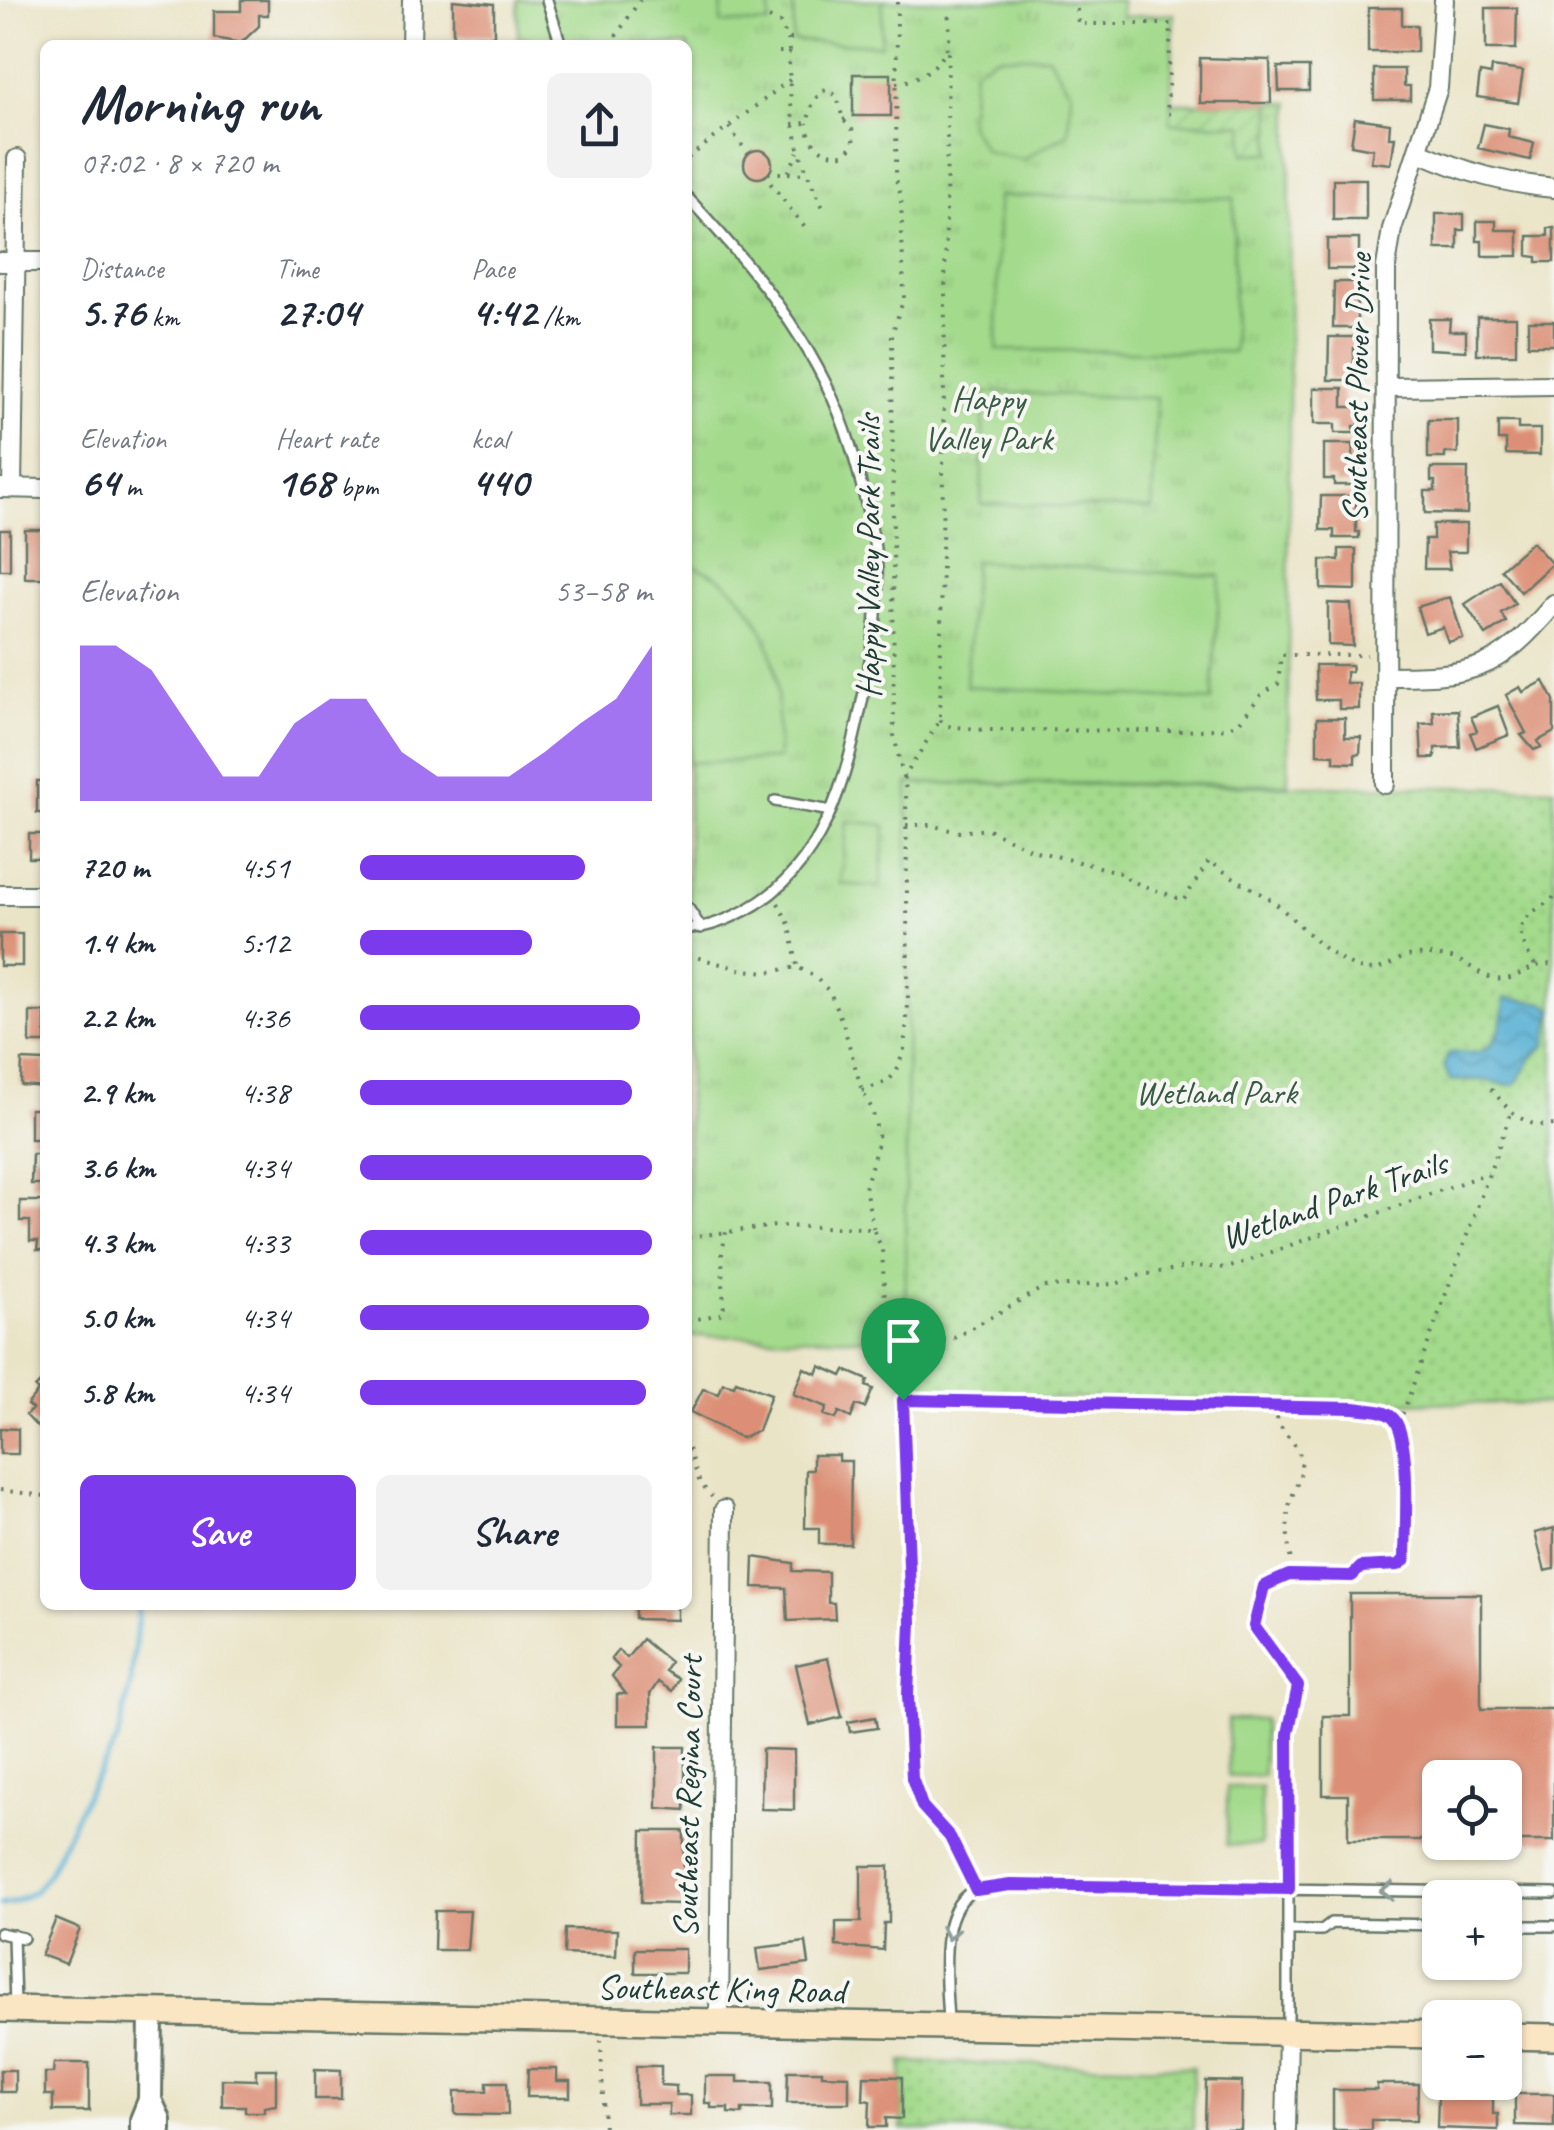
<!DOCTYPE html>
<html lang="en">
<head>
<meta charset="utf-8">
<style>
	:root { --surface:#fff; --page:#f2f2f3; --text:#1f2937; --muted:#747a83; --accent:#7c3aed }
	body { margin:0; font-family:Caveat,sans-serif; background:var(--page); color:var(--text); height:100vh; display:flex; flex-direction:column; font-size:38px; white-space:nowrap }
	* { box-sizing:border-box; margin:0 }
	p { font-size:32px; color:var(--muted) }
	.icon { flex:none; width:55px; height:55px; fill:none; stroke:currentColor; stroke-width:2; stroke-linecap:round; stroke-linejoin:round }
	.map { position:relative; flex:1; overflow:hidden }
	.panel { position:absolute; left:40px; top:40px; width:652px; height:1570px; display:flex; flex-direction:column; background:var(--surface); border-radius:15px; box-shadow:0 2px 8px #0004 }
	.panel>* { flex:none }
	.fabs { position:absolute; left:1422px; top:1760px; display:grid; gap:20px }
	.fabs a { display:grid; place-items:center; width:100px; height:100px; border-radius:15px; background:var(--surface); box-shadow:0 2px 8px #0004; font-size:50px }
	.pin { position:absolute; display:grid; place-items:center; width:85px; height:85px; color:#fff; margin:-102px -42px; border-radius:50% 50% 50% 0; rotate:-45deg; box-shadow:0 0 10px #0007 }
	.pin .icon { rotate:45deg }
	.round { display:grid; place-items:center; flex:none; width:105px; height:105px; border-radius:15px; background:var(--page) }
	.summary { display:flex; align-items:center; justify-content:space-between; height:170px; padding:0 40px }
	h1 { font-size:55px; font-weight:700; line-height:75px }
	.figures { display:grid; grid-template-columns:repeat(3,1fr); gap:15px; height:170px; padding:10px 40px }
	.figures div { display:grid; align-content:center }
	.figures b { font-size:42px; font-weight:700 }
	.figures small { font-size:28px; font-weight:400 }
	.figures p { font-size:28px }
	.chart { height:280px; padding:20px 40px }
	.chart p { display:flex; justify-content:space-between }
	.chart svg { width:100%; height:180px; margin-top:10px; fill:var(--accent); opacity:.7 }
	.button { display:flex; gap:20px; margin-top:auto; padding:20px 40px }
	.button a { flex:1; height:115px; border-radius:15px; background:var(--accent); color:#fff; font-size:40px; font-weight:700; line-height:115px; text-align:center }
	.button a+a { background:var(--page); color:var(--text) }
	ul { padding:0 40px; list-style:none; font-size:32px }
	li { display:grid; grid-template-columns:160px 120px 1fr; align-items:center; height:75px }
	li i { height:25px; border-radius:12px; background:var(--accent) }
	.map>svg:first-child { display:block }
	.grass { fill:url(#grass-dots); stroke:#618c60; stroke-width:2.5 }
	.park { fill:url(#park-tufts); stroke:#618c60; stroke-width:2.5 }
	.garden { fill:url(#garden-furrows); stroke:#618c60; stroke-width:2.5 }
	.pitch { fill:#a3da8b; stroke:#618c60; stroke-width:2.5 }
	.water { fill:url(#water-waves); stroke:#3a7684; stroke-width:2.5 }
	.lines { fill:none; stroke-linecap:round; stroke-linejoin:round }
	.stream { stroke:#56b0d4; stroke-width:5 }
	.building { fill:#dc8f76 }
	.service-casing { stroke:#667767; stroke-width:14 }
	.minor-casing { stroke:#667767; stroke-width:22 }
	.tertiary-casing { stroke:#667767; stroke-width:28 }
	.secondary-casing { stroke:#667767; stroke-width:30 }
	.path { stroke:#667767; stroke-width:4; stroke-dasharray:2.5 8; stroke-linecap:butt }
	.service { stroke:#fff; stroke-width:9 }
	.minor { stroke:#fff; stroke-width:18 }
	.tertiary { stroke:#fff; stroke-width:22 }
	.secondary { stroke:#fbe6c4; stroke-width:25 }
	.oneway { stroke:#8f9e9a }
	.route-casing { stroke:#fff; stroke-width:20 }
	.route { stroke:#7c3aed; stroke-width:12 }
	.labels { text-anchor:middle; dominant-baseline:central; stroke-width:8; stroke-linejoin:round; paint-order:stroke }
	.street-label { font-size:35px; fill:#1f3d34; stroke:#f6f6f2 }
	.park-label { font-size:35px; fill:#395c45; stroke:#f6f6f2 }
</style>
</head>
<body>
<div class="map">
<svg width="1554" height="2130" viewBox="0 0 1554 2130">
	<defs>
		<pattern id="grass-dots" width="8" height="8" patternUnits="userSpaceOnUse" patternTransform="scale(2.5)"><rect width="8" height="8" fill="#a3da8b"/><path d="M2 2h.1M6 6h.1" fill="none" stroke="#8cbc79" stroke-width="1.8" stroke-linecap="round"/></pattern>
		<pattern id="park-tufts" width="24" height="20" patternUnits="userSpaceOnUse" patternTransform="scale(2.5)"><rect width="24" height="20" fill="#a3da8b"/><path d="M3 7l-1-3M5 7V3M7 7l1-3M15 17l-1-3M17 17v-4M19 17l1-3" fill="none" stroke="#8cbc79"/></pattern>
		<pattern id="garden-furrows" width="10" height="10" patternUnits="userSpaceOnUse" patternTransform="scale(2.5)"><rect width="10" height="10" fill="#a3da8b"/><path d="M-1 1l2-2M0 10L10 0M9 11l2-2" fill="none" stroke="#8cbc79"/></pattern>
		<pattern id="water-waves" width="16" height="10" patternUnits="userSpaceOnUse" patternTransform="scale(2.5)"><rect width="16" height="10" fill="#56b0d4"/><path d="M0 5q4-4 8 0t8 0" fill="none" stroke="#4790ad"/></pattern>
	</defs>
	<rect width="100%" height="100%" fill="#f6f6f2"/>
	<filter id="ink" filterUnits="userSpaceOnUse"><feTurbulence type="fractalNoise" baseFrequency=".01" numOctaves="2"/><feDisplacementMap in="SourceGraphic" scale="20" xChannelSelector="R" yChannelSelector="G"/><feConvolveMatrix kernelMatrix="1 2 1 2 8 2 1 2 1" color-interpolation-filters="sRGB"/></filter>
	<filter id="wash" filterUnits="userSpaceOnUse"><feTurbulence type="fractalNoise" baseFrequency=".0048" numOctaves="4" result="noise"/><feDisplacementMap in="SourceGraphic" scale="40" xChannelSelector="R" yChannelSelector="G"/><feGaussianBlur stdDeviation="2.25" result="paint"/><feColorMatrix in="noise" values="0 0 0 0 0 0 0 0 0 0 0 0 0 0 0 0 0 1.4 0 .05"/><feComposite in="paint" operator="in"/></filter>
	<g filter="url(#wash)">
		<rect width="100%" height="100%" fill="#eae4c7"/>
		<!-- grass -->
		<path class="grass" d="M907,783L1554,788V1404L905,1397Z
			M902,2062L1193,2067V2130H902Z"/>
		<!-- park -->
		<path class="park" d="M518,0H1121L1122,17L1174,14L1171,103H1290L1288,784L908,783L905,1339L688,1336V45H518Z"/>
		<!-- garden -->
		<path class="garden" d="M1171,103H1271V153L1244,154L1243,124L1170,123Z"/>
		<!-- pitch -->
		<path class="pitch" d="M722,0H770L769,24L721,23Z
			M794,0H883L881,45L793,41Z
			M997,56H1048L1071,93L1068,133L1022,160L985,151L969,124L974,69Z
			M998,196L1234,198L1233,352L997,350Z
			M984,392L1156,398L1152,509L981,504Z
			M974,561L1220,576L1212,701L966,686Z
			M688,565C734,574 764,620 774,665C780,694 777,729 778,759L688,763Z
			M847,821L886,825L880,887L841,884Z
			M1228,1719H1263V1776H1228Z
			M1227,1787H1261V1845H1227Z"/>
		<!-- water -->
		<path class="water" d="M1505,998L1545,1003L1553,1010L1546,1045L1534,1055L1515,1085C1501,1086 1491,1079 1478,1080C1467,1080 1461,1082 1450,1080L1444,1066L1448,1054C1459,1050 1471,1056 1482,1051C1501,1043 1504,1015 1505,998Z"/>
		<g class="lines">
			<!-- stream -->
			<path class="stream" d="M0,1905L12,1903L35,1891L48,1874L85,1797L117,1741L131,1682L139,1605"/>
		</g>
		<g id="blocks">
			<!-- building -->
			<path class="building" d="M241,0H268V15H259V26L241,43L214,38V11H241Z
				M453,0L494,4V36H453Z
				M1368,8H1402V25H1417V52H1368Z
				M1486,8H1517L1516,49H1486Z
				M1200,58L1270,60L1271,103H1200Z
				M1278,67H1309V91H1279Z
				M1492,67L1523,71L1518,103L1477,97L1480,73L1491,75Z
				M1374,69H1404V86H1410V100H1374Z
				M853,74H891V116H853Z
				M1355,118L1390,123L1389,137H1395L1391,164L1371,162L1373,149L1351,145Z
				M1484,124L1509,129L1508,137L1534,143L1530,160L1478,148Z
				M744 164a14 14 0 1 1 28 0a14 14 0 1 1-28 0Z
				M1333,179H1366V220H1333Z
				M1436,214H1464V230H1458V249H1436Z
				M1477,221H1496V230H1518V256H1482V241H1477Z
				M1548,228H1554V262H1537V257L1528,256V236H1548Z
				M1327,239H1359V269H1327Z
				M1334,282H1357V328H1333Z
				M1477,317H1516V354H1477Z
				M1429,319H1450L1449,331H1466V351L1429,349Z
				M1528,321H1554V345H1528Z
				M1329,337H1361V348H1354V375H1350V380H1328Z
				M1314,388H1343V407H1359V426H1354V433H1335V424H1314Z
				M1428,420H1458V453H1445V458H1428Z
				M1498,422H1518V429H1540V455L1506,454V440H1498Z
				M1324,444H1353V465H1360V485H1334V479H1324Z
				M1431,468H1468L1467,514L1425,513V491H1435V481H1431Z
				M1321,496H1356V532H1359V538H1334V530H1320Z
				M1433,524H1466V552H1447L1450,569H1424L1425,539H1433Z
				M0,530H10V570H0Z
				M25,530H45V578H25Z
				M1532,542L1552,564L1521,592L1501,569Z
				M1339,549H1356V590L1321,589V560H1339Z
				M1500,581L1515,604L1501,613L1506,622L1486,635L1465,604Z
				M1450,597L1463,638L1448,642L1443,627L1425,633L1417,607Z
				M1328,603L1351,604L1353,646L1328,645Z
				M1315,665H1352L1351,672H1346V683H1359V709H1339V700H1316Z
				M1544,681L1554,700V732L1538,741L1541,747L1534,750L1521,735L1526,733L1506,695L1520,687L1523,692Z
				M1498,706L1509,735L1476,748L1470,733L1477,731L1471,717Z
				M1458,710L1460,747L1435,748V758H1422L1420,724L1434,723L1433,711Z
				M1317,718H1345V737H1361L1360,754H1355V763L1334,762V755L1317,754Z
				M37,781H45V813H37Z
				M29,834H45V858H29Z
				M0,934H22V966H0Z
				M30,1012H45V1043H30Z
				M22,1060L45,1061V1087L21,1085Z
				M30,1109H45V1139H30Z
				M32,1154H45V1184H31Z
				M20,1201H45V1250H37L38,1241H30V1221H20Z
				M820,1366L842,1376L845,1370L868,1380L866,1386L873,1389L865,1408L856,1405L851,1418L839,1412L836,1419L824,1415L827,1407L793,1394L804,1368L817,1374Z
				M45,1378V1435L26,1415L32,1409L27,1405L38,1391L35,1388Z
				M736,1381L771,1394L758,1431L741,1438L691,1412L703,1389L719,1394L723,1383L734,1386Z
				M0,1428L18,1429V1454H0Z
				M813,1455H839V1461H851L850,1544H819V1528H805L806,1470H813Z
				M1554,1528V1569L1545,1571L1535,1533Z
				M754,1557L793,1563V1571L828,1572V1603H834L835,1619L788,1621L786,1588L753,1587Z
				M1350,1594H1481V1709H1554V1841H1505V1778H1440V1840H1348V1795H1323V1716H1350Z
				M635,1605H677V1620L635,1619Z
				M642,1639L670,1662L665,1671L678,1679L672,1691L658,1682L650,1694L651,1725H617V1694H626L612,1676L619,1667L611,1659L618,1650L627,1658Z
				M828,1658L842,1717L810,1725L796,1665Z
				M875,1717L877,1728L850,1732L848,1722Z
				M657,1747H685V1810L657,1808Z
				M762,1749L794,1750V1810L761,1809Z
				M642,1831H684L683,1904L641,1903Z
				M861,1866H889V1923H884L883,1950L836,1946V1922H861Z
				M435,1911H470L467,1950H434Z
				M56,1919L80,1929L66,1964L41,1955Z
				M565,1929L617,1930L616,1956L564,1954Z
				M806,1942L809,1964L760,1970L757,1948Z
				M635,1949H685V1973H635Z
				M54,2063H89V2111H53V2095H45V2073H53Z
				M636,2066H661V2085L676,2086V2095H691V2115H669V2104H636Z
				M256,2069H276V2105L264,2107V2112H245V2106H222V2079L256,2080Z
				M315,2069L341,2070V2099H315Z
				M528,2069H557V2081H570V2097H527Z
				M0,2070H15V2092H0Z
				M788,2071H822V2075L849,2076V2103H787Z
				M705,2076H738V2082H772V2109H742V2114L728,2113V2108H711V2103H705Z
				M864,2076L902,2077V2119L886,2118V2127H869L870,2101L863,2100Z
				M1206,2081L1242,2082L1241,2130H1205Z
				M487,2082H507L508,2115L455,2114V2091H487Z
				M1377,2084H1418L1417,2120H1371V2130H1333V2090H1377Z
				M1515,2094H1554V2126L1515,2125Z
				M1438,2097H1493V2114H1498V2130L1437,2128Z"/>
		</g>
	</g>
	<g filter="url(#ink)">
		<use href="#blocks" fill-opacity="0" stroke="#667767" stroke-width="2.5"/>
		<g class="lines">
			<!-- service casing -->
			<g class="service-casing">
				<path id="service" d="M547,0L561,45
					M688,198C751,265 814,341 845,429C857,463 871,520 876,555C881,600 873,648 864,692C847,777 824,874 738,914C722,922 706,928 688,928
					M775,801L831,811
					M688,908L701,928
					M1505,1926H1554
					M1289,1930H1322L1331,1923L1440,1925
					M0,1933L23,1938
					M13,1935L15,2007
					M948,2023C947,1986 934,1904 978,1889C988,1886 1000,1886 1010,1885L1554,1893
					M1288,2028V1734L1298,1686L1253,1626L1264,1586L1289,1575L1352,1576L1361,1567L1398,1565L1405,1560"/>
			</g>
			<!-- minor casing -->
			<g class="minor-casing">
				<path id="minor" d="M411,45L412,0
					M1419,152C1467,173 1503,183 1554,188
					M0,262H45
					M1388,387L1554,385
					M0,488L45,489
					M12,488L17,159
					M1386,676C1473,676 1497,672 1554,604
					M1385,784L1386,267L1392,229L1438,88L1444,0
					M0,895H45
					M719,2024L724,1510
					M1286,2130L1288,2033"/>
			</g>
			<!-- tertiary casing -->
			<g class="tertiary-casing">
				<path id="tertiary" d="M150,2100L159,2120V2130
					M142,2130V2120L150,2100L151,2012"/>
			</g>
			<!-- secondary casing -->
			<g class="secondary-casing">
				<path id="secondary" d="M0,2009L1440,2035
					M1505,2036L1554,2037"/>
			</g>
			<!-- path -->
			<path class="path" d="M1077,9L1078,24H1171L1167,114H1170
				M769,18L780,23L788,39H793
				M610,45L640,0
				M779,52H789L788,39
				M789,52C789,117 795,155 826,213
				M896,83C916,82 943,65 948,44C951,34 949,21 948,10
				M843,120L853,116
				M792,124L807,123L813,102L822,91L828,90L837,96L843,120L852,128L854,145L844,154C822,156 809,144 807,123
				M729,127L748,154
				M688,158L791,79
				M768,173H788L798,152
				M788,173L806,174
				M764,175L806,229
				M940,720L947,726L985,730L1185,731L1227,728L1240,721L1261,695L1278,684L1281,655H1367
				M903,779L940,720L948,46
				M906,825H930L958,832L988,829L1032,850L1118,872C1136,887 1162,890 1183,901L1209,861C1228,875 1248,886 1268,898C1297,918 1323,957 1359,968C1376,973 1388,966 1402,958C1412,953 1429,955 1440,956C1466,958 1476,975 1496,979C1517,983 1532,960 1554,965
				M778,903L790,926L797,965
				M688,955L743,970L769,972L797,967L814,976L830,992L844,1027L862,1091L872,1109L879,1139L865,1188L874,1231L865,1228L775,1226L688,1237
				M1535,965C1512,928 1516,921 1552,900L1554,896
				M1491,1089C1509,1110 1524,1129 1554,1125
				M862,1091L888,1081L897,1071L904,1049L908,1005L906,790L894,735L892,334L904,298L901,196L896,179L897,0
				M874,1231L882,1249L885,1304L906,1315C912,1327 910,1389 903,1400L911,1622L909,1695L912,1778L922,1806L951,1837L970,1879
				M688,1321L724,1313L722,1253L726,1232
				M912,1333L941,1339L954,1338L1044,1287L1116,1284L1137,1276L1192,1266L1228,1268L1488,1173
				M903,1400L1354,1408L1382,1412L1393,1417L1404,1435L1405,1547
				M1275,1407C1277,1436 1299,1439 1301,1461C1303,1478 1292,1491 1289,1507C1286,1522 1288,1546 1291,1561
				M1399,1424L1511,1113
				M688,1449L700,1483L712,1497
				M0,1490L45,1496
				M601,2040L604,2130"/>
			<!-- service -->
			<use href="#service" class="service"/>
			<!-- minor -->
			<use href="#minor" class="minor"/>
			<!-- tertiary -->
			<use href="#tertiary" class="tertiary"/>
			<!-- secondary -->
			<use href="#secondary" class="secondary"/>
		</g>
		<!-- one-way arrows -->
		<defs><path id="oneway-chevron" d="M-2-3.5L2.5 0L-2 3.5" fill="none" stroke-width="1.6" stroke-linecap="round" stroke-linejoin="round" transform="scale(2.5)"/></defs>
		<g class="oneway">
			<use href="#oneway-chevron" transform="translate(1387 1891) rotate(-180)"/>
			<use href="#oneway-chevron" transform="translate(949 1933) rotate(100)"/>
		</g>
	</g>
	<g class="lines" filter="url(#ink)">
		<!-- route casing -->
		<g class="route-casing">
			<path id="route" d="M903,1400L1354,1408C1366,1410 1384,1409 1393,1418C1412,1436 1405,1531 1405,1560L1398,1565L1361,1567L1352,1576L1289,1575L1264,1586L1254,1626L1298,1686L1288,1734L1289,1889L1010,1885L976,1890L950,1837L922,1806L912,1778L908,1695L911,1622Z"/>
		</g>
		<!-- route -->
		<use href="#route" class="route"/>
	</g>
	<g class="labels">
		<!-- street labels -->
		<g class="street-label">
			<text transform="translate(1357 388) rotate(-89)">Southeast Plover Drive</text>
			<text transform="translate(868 556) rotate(-90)">Happy Valley Park Trails</text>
			<text transform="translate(1334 1200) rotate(-19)">Wetland Park Trails</text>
			<text transform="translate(688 1797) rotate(-89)">Southeast Regina Court</text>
			<text transform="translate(721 1989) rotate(1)">Southeast King Road</text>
		</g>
		<!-- park labels -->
		<g class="park-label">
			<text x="988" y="398">Happy<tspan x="988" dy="40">Valley Park</tspan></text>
			<text x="1216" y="1092">Wetland Park</text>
		</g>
	</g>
</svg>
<div class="fabs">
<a><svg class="icon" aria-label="locate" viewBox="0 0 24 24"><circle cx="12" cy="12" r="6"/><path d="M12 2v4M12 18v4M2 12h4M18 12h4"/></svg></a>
<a>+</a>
<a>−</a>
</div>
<div class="pin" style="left:903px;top:1400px;background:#1e9e55"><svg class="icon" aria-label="arrive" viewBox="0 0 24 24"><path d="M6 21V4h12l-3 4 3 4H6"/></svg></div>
<section class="panel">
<div class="summary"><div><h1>Morning run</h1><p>07:02 · 8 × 720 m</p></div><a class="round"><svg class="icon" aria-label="share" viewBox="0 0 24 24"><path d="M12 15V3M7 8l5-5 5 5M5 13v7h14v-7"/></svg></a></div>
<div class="figures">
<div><p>Distance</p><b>5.76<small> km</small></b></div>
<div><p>Time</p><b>27:04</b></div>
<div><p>Pace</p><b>4:42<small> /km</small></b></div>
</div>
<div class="figures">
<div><p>Elevation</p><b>64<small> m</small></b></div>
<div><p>Heart rate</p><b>168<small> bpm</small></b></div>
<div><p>kcal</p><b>440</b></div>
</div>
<div class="chart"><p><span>Elevation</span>53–58 m</p>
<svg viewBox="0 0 160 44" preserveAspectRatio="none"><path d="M0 44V6L10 6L20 12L30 25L40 38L50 38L60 25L70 19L80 19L90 32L100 38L110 38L120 38L130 32L140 25L150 19L160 6V44z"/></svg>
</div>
<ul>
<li><b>720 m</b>4:51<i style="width:77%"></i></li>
<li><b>1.4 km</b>5:12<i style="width:59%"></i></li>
<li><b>2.2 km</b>4:36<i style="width:96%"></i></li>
<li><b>2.9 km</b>4:38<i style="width:93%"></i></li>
<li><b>3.6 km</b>4:34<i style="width:100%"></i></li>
<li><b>4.3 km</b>4:33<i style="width:100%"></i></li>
<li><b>5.0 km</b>4:34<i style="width:99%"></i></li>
<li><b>5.8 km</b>4:34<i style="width:98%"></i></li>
</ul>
<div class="button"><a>Save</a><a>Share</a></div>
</section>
</div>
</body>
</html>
